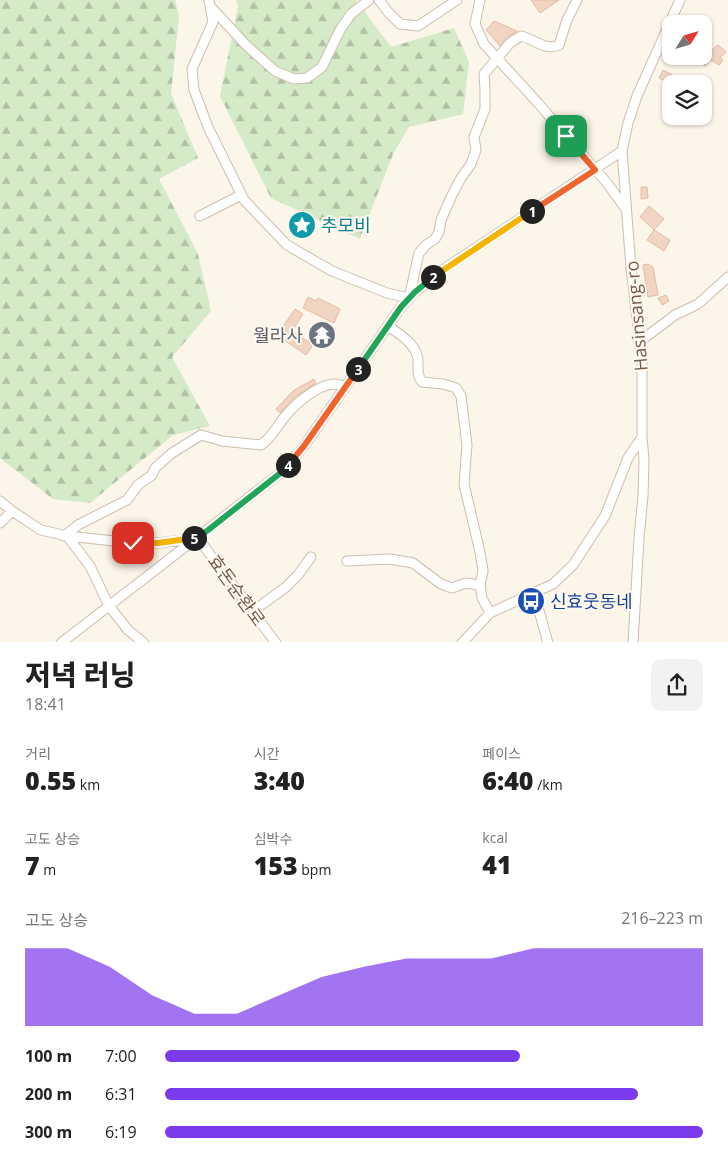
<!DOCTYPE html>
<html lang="ko">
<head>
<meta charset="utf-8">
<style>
	:root { --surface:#fff; --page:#f2f2f2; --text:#222; --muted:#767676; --accent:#7c3aed }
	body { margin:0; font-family:"Open Sans","Noto Sans KR",sans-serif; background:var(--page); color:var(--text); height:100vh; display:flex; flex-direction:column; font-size:19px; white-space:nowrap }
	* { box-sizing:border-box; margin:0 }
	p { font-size:16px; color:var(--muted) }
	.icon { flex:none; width:28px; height:28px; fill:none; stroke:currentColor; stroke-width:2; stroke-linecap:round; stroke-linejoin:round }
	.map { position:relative; height:642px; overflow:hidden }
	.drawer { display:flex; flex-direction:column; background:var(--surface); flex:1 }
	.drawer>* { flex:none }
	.needle { width:32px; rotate:53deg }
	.buttons { position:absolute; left:662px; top:15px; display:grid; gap:10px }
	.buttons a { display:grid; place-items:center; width:50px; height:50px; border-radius:10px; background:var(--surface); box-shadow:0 1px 4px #0004; font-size:25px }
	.pin { position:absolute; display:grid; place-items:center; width:42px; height:42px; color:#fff; margin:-21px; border-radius:10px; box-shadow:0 2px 8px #0006 }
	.km { position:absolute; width:25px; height:25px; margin:-12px; border-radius:50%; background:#222; color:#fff; font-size:14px; line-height:25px; text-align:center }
	.round { display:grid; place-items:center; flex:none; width:52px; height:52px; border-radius:10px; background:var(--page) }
	.overview { display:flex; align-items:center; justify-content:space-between; height:85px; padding:0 25px }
	h1 { font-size:28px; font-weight:800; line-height:38px }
	.metrics { display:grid; grid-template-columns:repeat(3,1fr); gap:8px; height:85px; padding:5px 25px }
	.metrics div { display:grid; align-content:center }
	.metrics b { font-size:25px; font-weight:800 }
	.metrics small { font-size:14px; font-weight:400 }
	.metrics p { font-size:14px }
	.chart { height:140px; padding:10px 25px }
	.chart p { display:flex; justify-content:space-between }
	.chart svg { width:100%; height:90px; margin-top:5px; fill:var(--accent); opacity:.7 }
	ul { padding:0 25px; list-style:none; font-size:16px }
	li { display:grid; grid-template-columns:80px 60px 1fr; align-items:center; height:38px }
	li i { height:12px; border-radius:6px; background:var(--accent) }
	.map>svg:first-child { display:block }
	.forest { fill:url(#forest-firs) }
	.building { fill:#f1d4c1; stroke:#e4bba2 }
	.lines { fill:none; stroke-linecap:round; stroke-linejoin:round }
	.minor-casing { stroke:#cebdaf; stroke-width:11 }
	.minor { stroke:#fff; stroke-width:9 }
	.split-1-casing { stroke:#fff; stroke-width:10 }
	.split-2-casing { stroke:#fff; stroke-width:10 }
	.split-3-casing { stroke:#fff; stroke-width:10 }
	.split-4-casing { stroke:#fff; stroke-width:10 }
	.split-5-casing { stroke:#fff; stroke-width:10 }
	.split-6-casing { stroke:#fff; stroke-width:10 }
	.split-1 { stroke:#f0652b; stroke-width:6 }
	.split-2 { stroke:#f5b400; stroke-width:6 }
	.split-3 { stroke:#22a559; stroke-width:6 }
	.split-4 { stroke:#f0652b; stroke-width:6 }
	.split-5 { stroke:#22a559; stroke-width:6 }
	.split-6 { stroke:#f5b400; stroke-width:6 }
	.labels { text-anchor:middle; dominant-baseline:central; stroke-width:4; stroke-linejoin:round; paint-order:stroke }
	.culture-label { font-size:18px; fill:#0d838f; stroke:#fff9f0; text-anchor:start }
	.street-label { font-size:18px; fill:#775c4d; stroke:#fff9f0 }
	.worship-label { font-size:18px; fill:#5b616d; stroke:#fff9f0; text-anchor:end }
	.transit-label { font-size:18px; fill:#164399; stroke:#fff9f0; text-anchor:start }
</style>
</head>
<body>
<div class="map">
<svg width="728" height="643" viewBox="0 0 728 643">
	<defs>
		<pattern id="forest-firs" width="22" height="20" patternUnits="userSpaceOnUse" patternTransform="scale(1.25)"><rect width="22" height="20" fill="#d5eac7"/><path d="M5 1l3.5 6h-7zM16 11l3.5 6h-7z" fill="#b2c1a4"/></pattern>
	</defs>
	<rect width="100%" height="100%" fill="#fcf5e9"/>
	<!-- forest -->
	<path class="forest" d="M0,0H175L179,16L171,93L198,158L159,179L198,254L211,311L172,357L210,426L173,435L90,503L53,499L0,458Z
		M236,0H356L391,47L454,28L469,62L463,114L409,127L393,154L360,239L271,198L220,96L238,6Z"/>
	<!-- building -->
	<path class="building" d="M531,0H559L540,13Z
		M494,21L517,31L506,38L500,46L486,30Z
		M718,45L726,52L720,58L723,60L719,65L711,60L705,66L700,60Z
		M663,70L676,77L672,84H671L659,78Z
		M641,187H647L648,198L641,199Z
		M649,206L664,219L654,230L640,217Z
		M654,230L670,240L664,251L647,240Z
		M648,264L653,267L658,295L648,297L643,265Z
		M666,295L669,301L662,305L658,298Z
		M308,297L316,301L318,298L340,309L334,323L303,308Z
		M295,309L303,314L292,331L313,345L306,355L277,335Z
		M314,379L316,383L295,397L280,413L276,409L293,391Z"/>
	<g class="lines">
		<!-- minor casing -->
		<g class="minor-casing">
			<path id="minor" d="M209,0L213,22L192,69L194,90L208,127L244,200L287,245L332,271L387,293L409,298L419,253L426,245L435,239L439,232L441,220L452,195L461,178L471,164L476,150L474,137L485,109V89L484,74L510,43L521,36C534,39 545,51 559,45L567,20L577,0
				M379,0L388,12L400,24L418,26L457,0
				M480,0L475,24L484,44L538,103L607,183L626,209
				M210,6L246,45L275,71L294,79L307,78L322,67L340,30L351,14L369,0
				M200,216L241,195
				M388,326C398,333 413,342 417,355C420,364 415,374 422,382L443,384L456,388L461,396L467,445L464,484L480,552L483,571L480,585L482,598L490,613
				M639,342L675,315L698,304L728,277
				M0,501L12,511L41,530L67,536L133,543H158L198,538
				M0,523L12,511
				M64,536L78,525L127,500L138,485L152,475L155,468L172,453L201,435L222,441L261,445C271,438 276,428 283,419C294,405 316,385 334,384C338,384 342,386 346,386
				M67,536L90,566L109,606L128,630L144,643
				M198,538L276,643
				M347,561L390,559L413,563L441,584L452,588L466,583L480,585
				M534,593L548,643
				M253,611L286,587L298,575L311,557
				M61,643L283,471L304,446L401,307L415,292L444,269L622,151
				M462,643L490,613L553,584L573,565L605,516L628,458L642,437
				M633,643L639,538L643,496L644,460L642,437V360L631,268L622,151L628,123L637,96L680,0"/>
		</g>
		<!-- minor -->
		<use href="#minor" class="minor"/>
	</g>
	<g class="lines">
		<!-- split-1 casing -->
		<g class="split-1-casing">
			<path id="split-1" d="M532,211L595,170L566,136"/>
		</g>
		<!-- split-2 casing -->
		<g class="split-2-casing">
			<path id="split-2" d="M433,277L532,211"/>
		</g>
		<!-- split-3 casing -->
		<g class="split-3-casing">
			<path id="split-3" d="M358,369L401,307L415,292L433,277"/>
		</g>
		<!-- split-4 casing -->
		<g class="split-4-casing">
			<path id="split-4" d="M288,465L304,446L358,369"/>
		</g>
		<!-- split-5 casing -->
		<g class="split-5-casing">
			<path id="split-5" d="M194,538H198L283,471L288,465"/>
		</g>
		<!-- split-6 casing -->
		<g class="split-6-casing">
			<path id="split-6" d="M133,543H158L194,538"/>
		</g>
		<!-- split-1 -->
		<use href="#split-1" class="split-1"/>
		<!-- split-2 -->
		<use href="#split-2" class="split-2"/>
		<!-- split-3 -->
		<use href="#split-3" class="split-3"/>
		<!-- split-4 -->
		<use href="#split-4" class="split-4"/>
		<!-- split-5 -->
		<use href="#split-5" class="split-5"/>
		<!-- split-6 -->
		<use href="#split-6" class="split-6"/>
	</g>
	<!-- icons -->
	<defs>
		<g id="sight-disc" transform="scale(1.4375)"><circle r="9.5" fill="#0f9aa8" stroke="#fff9f0"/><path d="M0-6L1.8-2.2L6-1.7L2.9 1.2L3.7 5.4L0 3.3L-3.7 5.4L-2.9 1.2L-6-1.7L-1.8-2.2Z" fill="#fff"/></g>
		<g id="temple-disc" transform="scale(1.4375)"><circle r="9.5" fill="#6b7280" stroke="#fff9f0"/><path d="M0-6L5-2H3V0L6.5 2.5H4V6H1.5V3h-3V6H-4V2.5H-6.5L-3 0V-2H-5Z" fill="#fff"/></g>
		<g id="bus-disc" transform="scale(1.4375)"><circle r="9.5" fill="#1a4fb4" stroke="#fff9f0"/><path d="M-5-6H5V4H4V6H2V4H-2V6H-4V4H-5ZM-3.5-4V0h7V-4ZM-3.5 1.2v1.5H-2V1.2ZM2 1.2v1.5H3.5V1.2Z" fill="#fff"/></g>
	</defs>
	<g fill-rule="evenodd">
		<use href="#sight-disc" x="302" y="225"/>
		<use href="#temple-disc" x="322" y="335"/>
		<use href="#bus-disc" x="531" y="601"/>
	</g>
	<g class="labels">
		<!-- culture labels -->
		<g class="culture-label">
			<text x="321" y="225">추모비</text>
		</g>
		<!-- street labels -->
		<g class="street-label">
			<text transform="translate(636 316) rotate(-95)">Hasinsang-ro</text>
			<text transform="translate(237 590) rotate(54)">효돈순환로</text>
		</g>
		<!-- worship labels -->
		<g class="worship-label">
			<text x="303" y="335">월라사</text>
		</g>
		<!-- transit labels -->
		<g class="transit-label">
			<text x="550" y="601">신효웃동네</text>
		</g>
	</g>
</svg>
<div class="buttons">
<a><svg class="needle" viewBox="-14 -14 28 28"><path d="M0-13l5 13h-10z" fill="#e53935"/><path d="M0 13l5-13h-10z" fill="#767676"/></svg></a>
<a><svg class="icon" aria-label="layers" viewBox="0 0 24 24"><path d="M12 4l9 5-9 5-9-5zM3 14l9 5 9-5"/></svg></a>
</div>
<div class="pin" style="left:566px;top:136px;background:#1e9e55"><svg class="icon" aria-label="arrive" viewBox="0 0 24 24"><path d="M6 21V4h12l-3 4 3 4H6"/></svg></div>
<div class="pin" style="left:133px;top:543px;background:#d93025"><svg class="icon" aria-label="check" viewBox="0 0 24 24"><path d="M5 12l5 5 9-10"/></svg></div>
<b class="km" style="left:532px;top:211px">1</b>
<b class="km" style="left:433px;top:277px">2</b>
<b class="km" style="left:358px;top:369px">3</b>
<b class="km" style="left:288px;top:465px">4</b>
<b class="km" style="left:194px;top:538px">5</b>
</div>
<section class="drawer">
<div class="overview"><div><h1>저녁 러닝</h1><p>18:41</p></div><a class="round"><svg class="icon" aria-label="share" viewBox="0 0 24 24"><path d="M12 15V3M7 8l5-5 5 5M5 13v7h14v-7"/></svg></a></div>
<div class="metrics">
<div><p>거리</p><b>0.55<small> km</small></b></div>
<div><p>시간</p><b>3:40</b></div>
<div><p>페이스</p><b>6:40<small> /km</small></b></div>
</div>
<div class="metrics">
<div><p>고도 상승</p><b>7<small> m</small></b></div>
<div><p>심박수</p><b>153<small> bpm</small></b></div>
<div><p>kcal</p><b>41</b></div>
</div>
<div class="chart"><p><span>고도 상승</span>216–223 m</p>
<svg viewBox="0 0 160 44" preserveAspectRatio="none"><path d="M0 44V6L10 6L20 15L30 29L40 38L50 38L60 29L70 20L80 15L90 11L100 11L110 11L120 6L130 6L140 6L150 6L160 6V44z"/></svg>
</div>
<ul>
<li><b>100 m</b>7:00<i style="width:66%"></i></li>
<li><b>200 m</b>6:31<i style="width:88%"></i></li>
<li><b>300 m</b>6:19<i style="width:100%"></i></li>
</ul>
</section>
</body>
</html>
